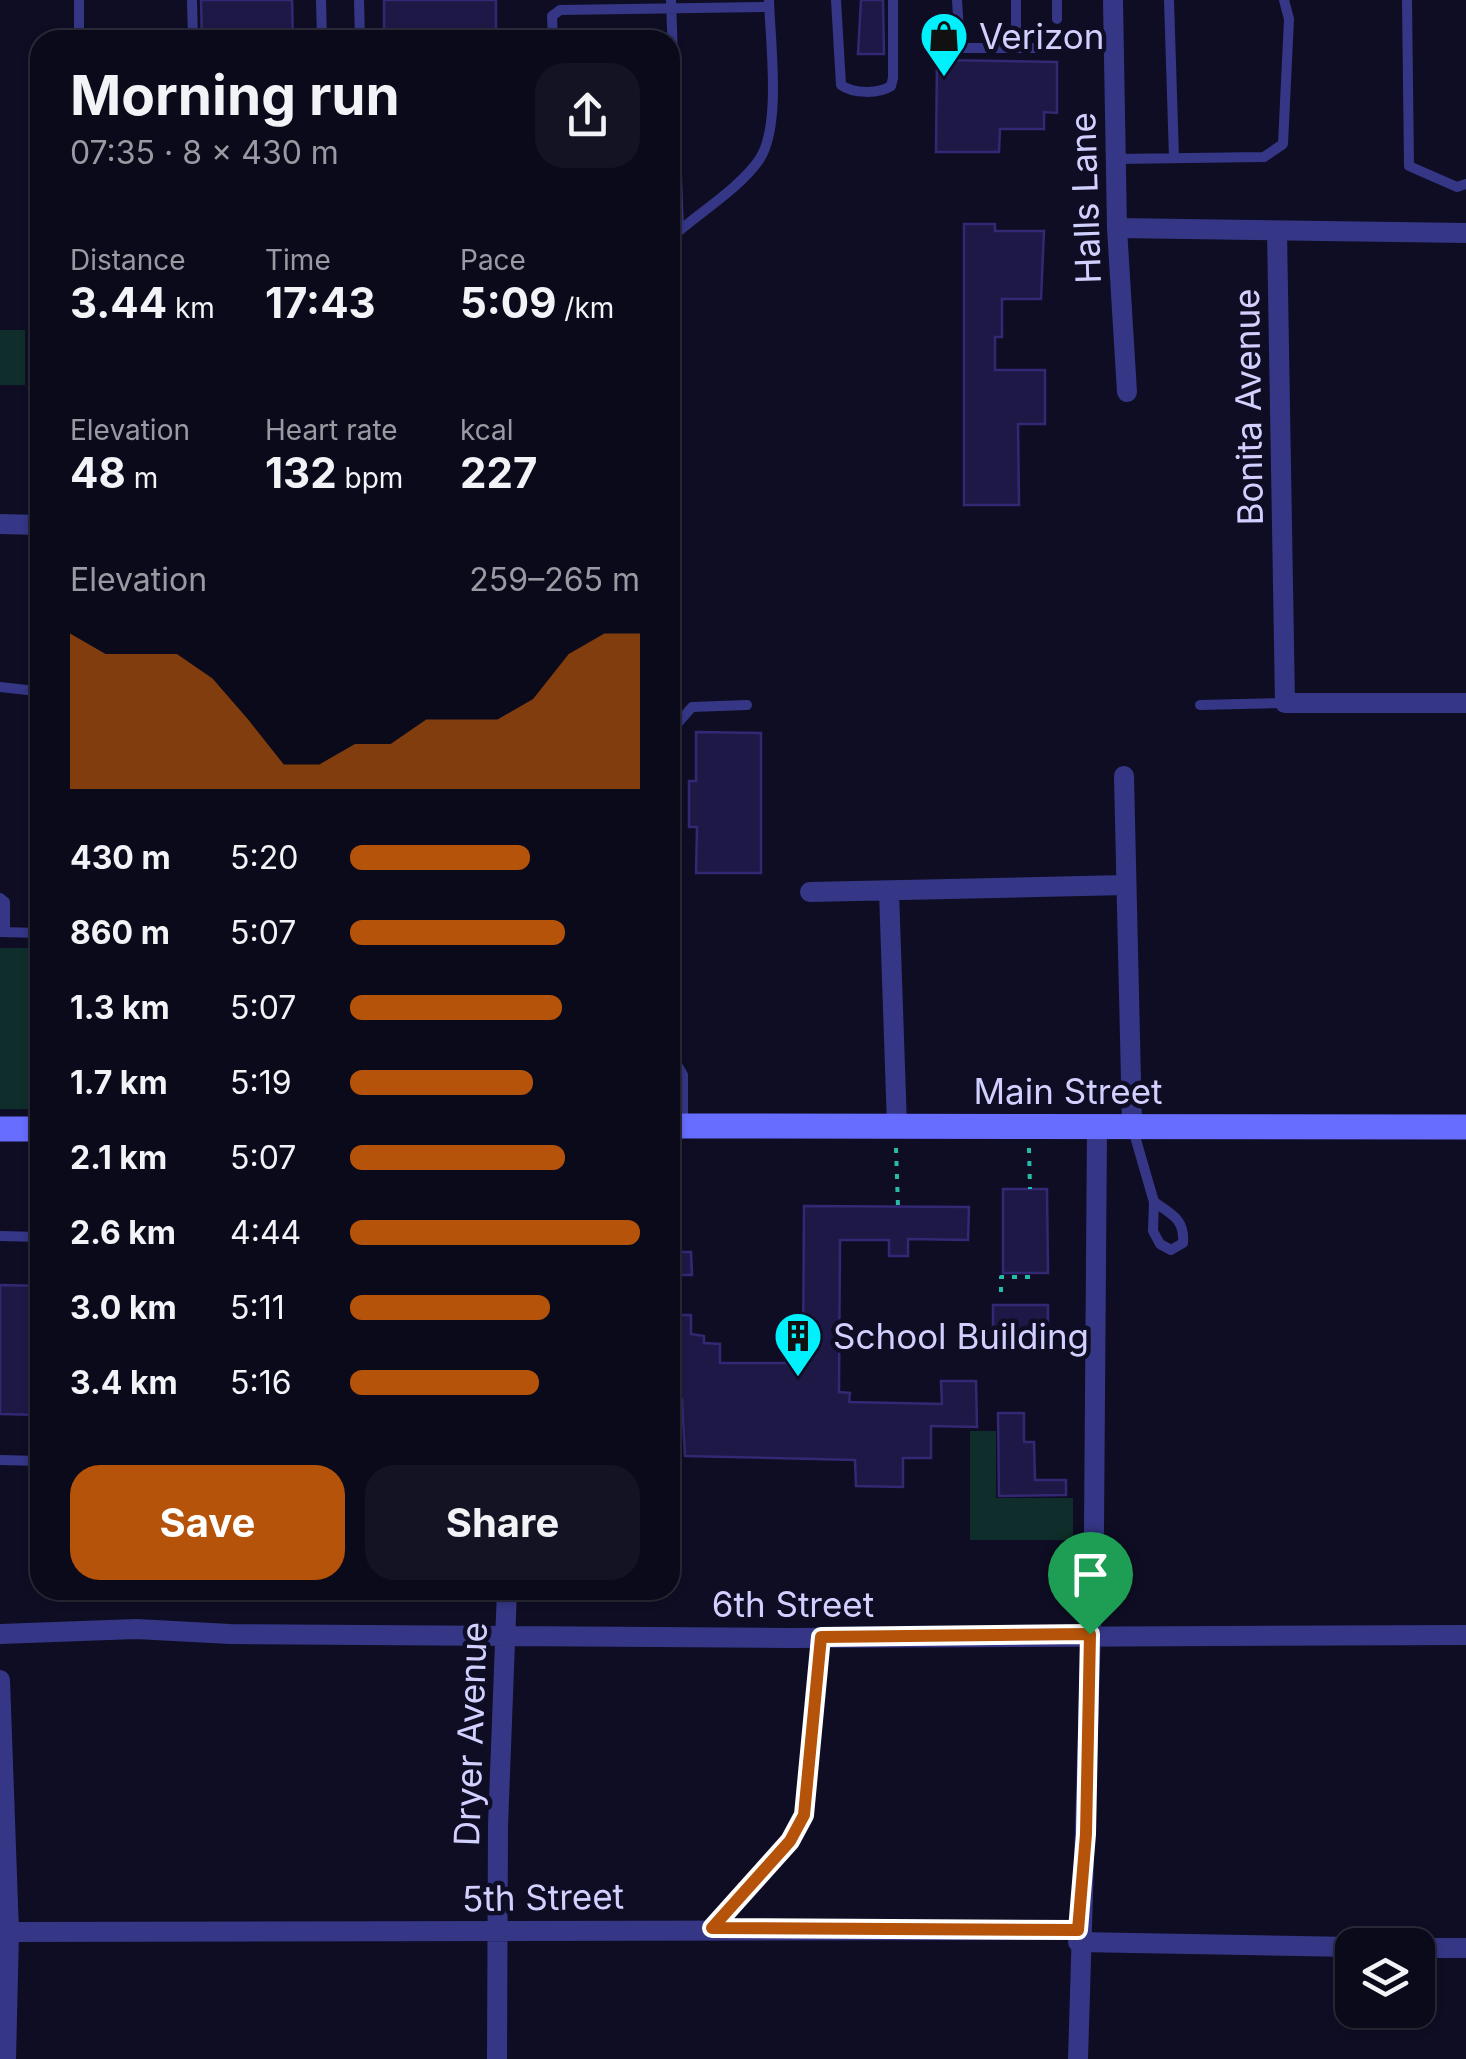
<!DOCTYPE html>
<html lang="en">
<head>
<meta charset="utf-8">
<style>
	:root { --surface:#0b0a1b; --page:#141324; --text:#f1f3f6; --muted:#9a9aa3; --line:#2b2b3a; --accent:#b45309 }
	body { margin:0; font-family:Inter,sans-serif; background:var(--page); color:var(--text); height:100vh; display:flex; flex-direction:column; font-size:38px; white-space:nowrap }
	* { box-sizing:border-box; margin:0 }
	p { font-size:32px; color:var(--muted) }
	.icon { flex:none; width:55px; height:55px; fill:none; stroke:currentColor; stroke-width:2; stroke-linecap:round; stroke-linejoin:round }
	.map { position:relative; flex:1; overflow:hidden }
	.sheet { position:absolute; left:30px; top:30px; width:650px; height:1570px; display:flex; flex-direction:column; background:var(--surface); border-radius:30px; box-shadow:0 2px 8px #0004,0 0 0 2px var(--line) }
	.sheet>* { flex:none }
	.fabs { position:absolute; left:1335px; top:1928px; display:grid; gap:20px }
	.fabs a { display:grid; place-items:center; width:100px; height:100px; border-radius:20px; background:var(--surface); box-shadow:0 2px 8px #0004,0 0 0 2px var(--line); font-size:50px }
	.pin { position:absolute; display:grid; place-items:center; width:85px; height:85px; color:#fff; margin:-102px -42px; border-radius:50% 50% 50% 0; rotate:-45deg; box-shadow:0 0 10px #0007 }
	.pin .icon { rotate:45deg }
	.round { display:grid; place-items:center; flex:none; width:105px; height:105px; border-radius:30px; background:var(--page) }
	.overview { display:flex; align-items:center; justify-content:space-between; height:170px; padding:0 40px }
	h1 { font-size:55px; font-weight:700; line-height:75px }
	.stats { display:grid; grid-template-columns:repeat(3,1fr); gap:15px; height:170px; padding:10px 40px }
	.stats div { display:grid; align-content:center }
	.stats b { font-size:42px; font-weight:700 }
	.stats small { font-size:28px; font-weight:400 }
	.stats p { font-size:28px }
	.chart { height:280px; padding:20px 40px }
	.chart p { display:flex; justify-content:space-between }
	.chart svg { width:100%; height:180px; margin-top:10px; fill:var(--accent); opacity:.7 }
	.primary-button { display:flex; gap:20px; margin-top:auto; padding:20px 40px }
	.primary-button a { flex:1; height:115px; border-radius:30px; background:var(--accent); color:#fff; font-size:40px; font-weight:700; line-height:115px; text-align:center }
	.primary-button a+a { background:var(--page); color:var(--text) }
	ul { padding:0 40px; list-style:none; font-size:32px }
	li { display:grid; grid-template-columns:160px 120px 1fr; align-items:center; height:75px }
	li i { height:25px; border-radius:12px; background:var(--accent) }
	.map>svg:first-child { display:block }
	.green { fill:#0f2e2b }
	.building { fill:#1e1846; stroke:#332873; stroke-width:2.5 }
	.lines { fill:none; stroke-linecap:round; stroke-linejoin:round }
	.path { stroke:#27bca9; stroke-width:4; stroke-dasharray:5 8; stroke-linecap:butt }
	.lane { stroke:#353786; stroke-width:10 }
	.street { stroke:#353786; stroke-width:20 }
	.secondary { stroke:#676dff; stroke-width:25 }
	.route-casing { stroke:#fff; stroke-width:20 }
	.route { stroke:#b45309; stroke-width:12 }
	.labels { text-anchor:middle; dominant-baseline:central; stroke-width:9; stroke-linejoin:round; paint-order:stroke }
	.poi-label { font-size:35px; fill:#d2d0ff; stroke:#0f0d24; text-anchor:start }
	.street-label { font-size:35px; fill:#d2d0ff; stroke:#0f0d24 }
</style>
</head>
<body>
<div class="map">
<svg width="1466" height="2059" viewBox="0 0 1466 2059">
	<rect width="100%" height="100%" fill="#0f0d24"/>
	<!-- green -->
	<path class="green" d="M0,330H25V385H0Z
		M0,948H40V1109H0Z
		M970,1431H996V1498H1073V1540H970Z"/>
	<!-- building -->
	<path class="building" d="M201,0H292L293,40H202Z
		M384,0H496V40H384Z
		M861,0H883L884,54H858Z
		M937,60L1057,62V113L1044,112V129H1000L999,152H936Z
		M964,224H995V231H1044L1041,299H1002V337H995V370H1045V424H1018L1019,505H964Z
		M696,732L761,733V873H696L697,827H689V781H696Z
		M1003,1189H1047L1048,1273H1003Z
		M804,1206L969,1207L968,1240L908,1239V1256H889V1240H840L839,1392L850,1393L849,1402L942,1404L941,1381H976L977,1427L931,1426V1458H903V1487L856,1486L855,1460L685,1456L682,1399H670V1315H691V1334L704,1336V1343L720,1344V1363H803Z
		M670,1252H691L692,1275H670Z
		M0,1285L40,1286V1415L0,1414Z
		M993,1305H1048V1336H993Z
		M998,1413H1024V1442H1034L1035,1480H1066V1495L999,1496Z"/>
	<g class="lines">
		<!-- path -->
		<path class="path" d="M896,1148L898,1207
			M1029,1148L1030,1189
			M1001,1292V1277H1035"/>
		<!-- lane -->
		<path class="lane" d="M79,0V40
			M192,0L193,40
			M321,0L322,40
			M359,0L360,40
			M836,0L841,85C853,94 879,94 891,86L893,78V0
			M957,0L960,48H1035
			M1169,0L1174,158
			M1407,0L1409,166L1457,187L1466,184
			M1057,19V0
			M553,40L552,16L560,10L769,7
			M1016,48V0
			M1116,159L1264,157L1283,144L1289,19L1284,0
			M679,231C705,209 740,187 759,160C782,127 770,40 769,0
			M670,240L679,231L671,0
			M0,687L36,691L40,699
			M1200,705L1285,703
			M670,743L677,724L692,707L747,705
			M0,898L5,902V931
			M670,914V1017
			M0,932L40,933
			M670,1052L683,1075V1125
			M1132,1126L1154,1202L1153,1231L1160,1244L1171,1250L1183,1243C1185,1220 1172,1214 1154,1202
			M0,1236L40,1237
			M0,1460L40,1461
			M712,1928L790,1841L804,1815L821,1639"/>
		<!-- street -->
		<path class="street" d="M1113,0L1117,228L1127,392
			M1117,228L1466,233
			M1277,231L1285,703H1466
			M0,524L40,525
			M1124,776L1132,1125
			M889,891L897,1126
			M810,892L1126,885
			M0,1634L136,1629L230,1634L787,1638L1466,1635
			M0,1680L9,1932L6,2059
			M9,1932L1078,1930
			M1078,1942L1352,1947
			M1418,1948H1466
			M497,2059L498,1826L507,1590
			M1078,2059L1094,1530L1097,1128"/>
		<!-- secondary -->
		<path class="secondary" d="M670,1126L1466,1127
			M0,1129H40"/>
	</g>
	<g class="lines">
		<!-- route casing -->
		<g class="route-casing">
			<path id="route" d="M1090,1634L1086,1834L1078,1930L712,1928L790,1841L804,1815L821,1637Z"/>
		</g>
		<!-- route -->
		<use href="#route" class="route"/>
	</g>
	<!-- icons -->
	<defs>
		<g id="shop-pin" transform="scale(2.5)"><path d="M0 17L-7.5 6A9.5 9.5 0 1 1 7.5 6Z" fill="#00f1fb" stroke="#0f0d24"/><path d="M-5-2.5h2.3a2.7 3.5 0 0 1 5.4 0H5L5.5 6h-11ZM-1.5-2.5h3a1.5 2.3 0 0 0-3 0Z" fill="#111"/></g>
		<g id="building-pin" transform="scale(2.5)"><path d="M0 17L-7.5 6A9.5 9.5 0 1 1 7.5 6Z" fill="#00f1fb" stroke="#0f0d24"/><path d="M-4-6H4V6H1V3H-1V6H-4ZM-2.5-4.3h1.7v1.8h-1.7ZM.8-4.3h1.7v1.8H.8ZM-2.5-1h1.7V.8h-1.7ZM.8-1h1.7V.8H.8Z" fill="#111"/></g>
	</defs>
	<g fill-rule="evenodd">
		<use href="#shop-pin" x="944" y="36"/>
		<use href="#building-pin" x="798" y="1336"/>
	</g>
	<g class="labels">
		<!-- poi labels -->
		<g class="poi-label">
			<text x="979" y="36">Verizon</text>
			<text x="833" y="1336">School Building</text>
		</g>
		<!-- street labels -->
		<g class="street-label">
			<text transform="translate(1085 198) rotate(-92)">Halls Lane</text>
			<text transform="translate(1248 407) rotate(-91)">Bonita Avenue</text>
			<text x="1068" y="1091">Main Street</text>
			<text x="793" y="1604">6th Street</text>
			<text transform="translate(470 1734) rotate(-88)">Dryer Avenue</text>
			<text transform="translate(543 1897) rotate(-1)">5th Street</text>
		</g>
	</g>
</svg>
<div class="fabs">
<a><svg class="icon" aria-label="layers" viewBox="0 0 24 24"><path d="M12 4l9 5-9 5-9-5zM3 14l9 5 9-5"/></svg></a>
</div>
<div class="pin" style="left:1090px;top:1634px;background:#1e9e55"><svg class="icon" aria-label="arrive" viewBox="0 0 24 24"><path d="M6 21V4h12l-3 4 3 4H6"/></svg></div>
<section class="sheet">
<div class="overview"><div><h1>Morning run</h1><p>07:35 · 8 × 430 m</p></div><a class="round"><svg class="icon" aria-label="share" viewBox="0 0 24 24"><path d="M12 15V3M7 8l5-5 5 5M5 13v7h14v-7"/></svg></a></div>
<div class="stats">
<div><p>Distance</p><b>3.44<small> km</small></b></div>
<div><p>Time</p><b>17:43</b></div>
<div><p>Pace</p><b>5:09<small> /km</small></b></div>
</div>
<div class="stats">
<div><p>Elevation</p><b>48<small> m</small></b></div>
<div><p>Heart rate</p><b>132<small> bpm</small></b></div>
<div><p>kcal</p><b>227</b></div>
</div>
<div class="chart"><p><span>Elevation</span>259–265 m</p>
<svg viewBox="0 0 160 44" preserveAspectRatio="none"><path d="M0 44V6L10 11L20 11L30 11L40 17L50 27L60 38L70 38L80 33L90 33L100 27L110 27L120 27L130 22L140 11L150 6L160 6V44z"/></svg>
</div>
<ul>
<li><b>430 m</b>5:20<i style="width:62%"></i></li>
<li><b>860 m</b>5:07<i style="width:74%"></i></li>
<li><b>1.3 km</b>5:07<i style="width:73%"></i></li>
<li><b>1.7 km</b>5:19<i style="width:63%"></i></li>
<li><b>2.1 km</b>5:07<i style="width:74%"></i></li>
<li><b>2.6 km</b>4:44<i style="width:100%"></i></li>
<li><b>3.0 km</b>5:11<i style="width:69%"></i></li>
<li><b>3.4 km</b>5:16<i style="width:65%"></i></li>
</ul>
<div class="primary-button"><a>Save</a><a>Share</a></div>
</section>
</div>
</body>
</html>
